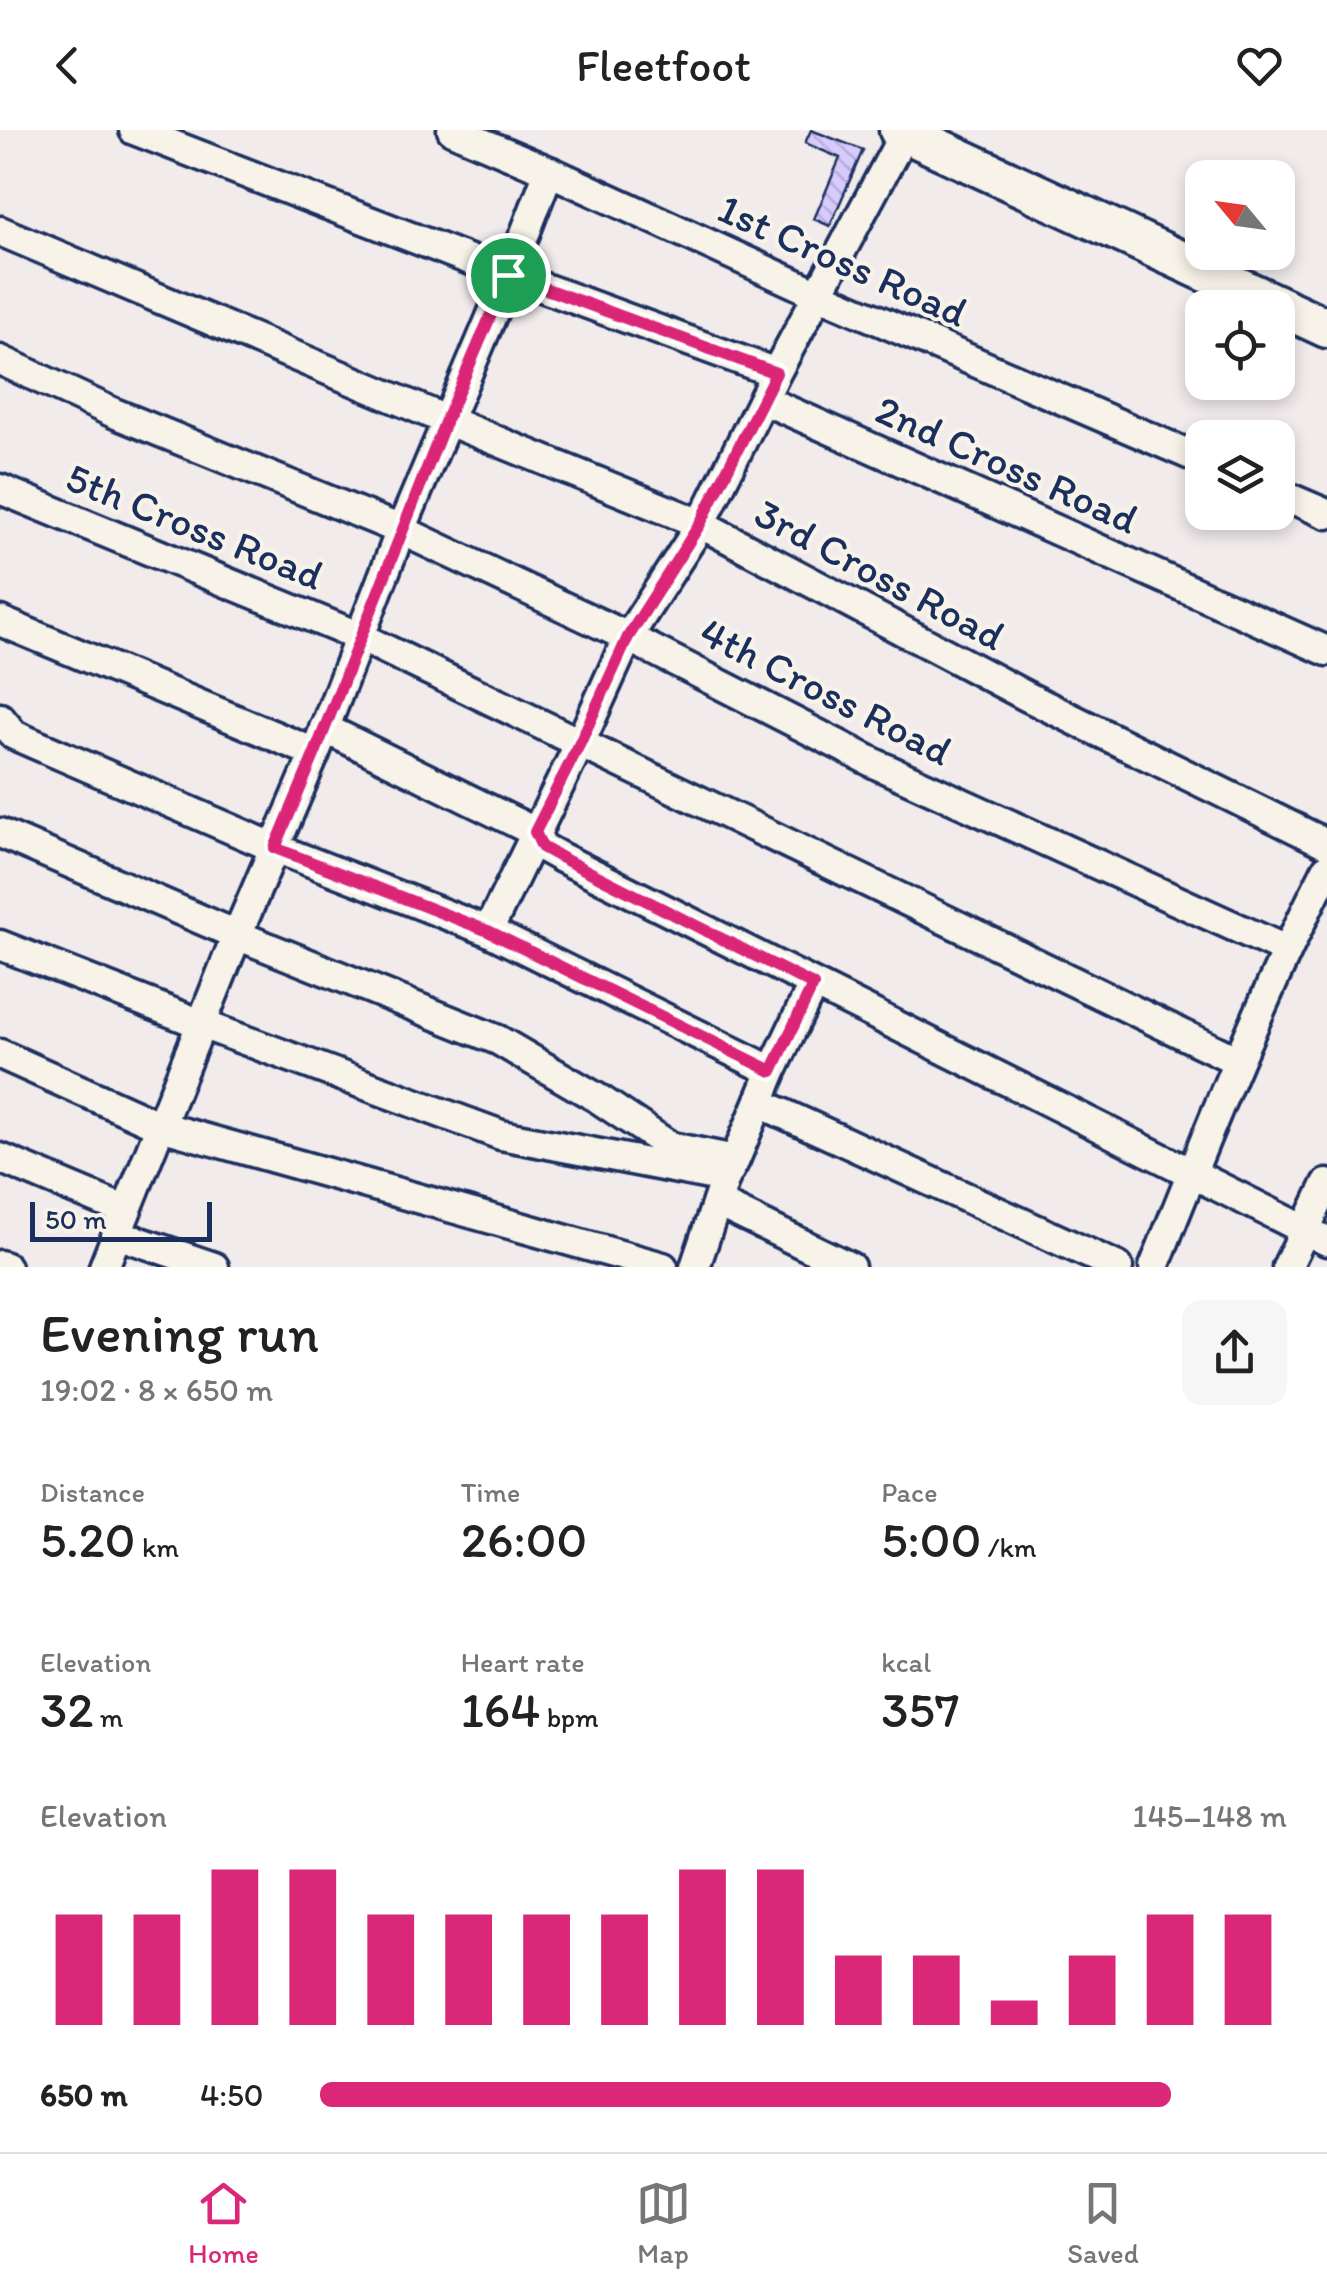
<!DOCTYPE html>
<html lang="en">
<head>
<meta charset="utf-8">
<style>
	:root { --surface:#fff; --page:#f6f6f6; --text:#222; --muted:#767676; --line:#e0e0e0; --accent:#db2777 }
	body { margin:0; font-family:Itim,sans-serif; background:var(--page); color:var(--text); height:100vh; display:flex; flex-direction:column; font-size:38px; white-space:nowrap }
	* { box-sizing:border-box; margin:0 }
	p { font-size:32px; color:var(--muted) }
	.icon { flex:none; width:55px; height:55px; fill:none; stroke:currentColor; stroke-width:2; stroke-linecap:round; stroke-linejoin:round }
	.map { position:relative; height:1137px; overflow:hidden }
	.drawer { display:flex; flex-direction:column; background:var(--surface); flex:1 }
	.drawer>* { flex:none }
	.needle { width:65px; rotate:299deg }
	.buttons { position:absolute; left:1185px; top:30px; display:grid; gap:20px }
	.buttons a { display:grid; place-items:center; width:110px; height:110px; border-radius:20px; background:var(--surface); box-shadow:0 5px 15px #0003; font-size:50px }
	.scale { position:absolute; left:30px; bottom:25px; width:182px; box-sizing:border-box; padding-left:10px; border:5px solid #1b2f5e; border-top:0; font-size:28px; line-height:35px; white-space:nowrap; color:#1b2f5e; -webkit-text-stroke:8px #f7f3e8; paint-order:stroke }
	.pin { position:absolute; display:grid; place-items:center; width:85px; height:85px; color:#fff; margin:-42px; border:5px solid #fff; border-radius:50%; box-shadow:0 2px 10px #0007 }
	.round { display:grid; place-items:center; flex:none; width:105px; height:105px; border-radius:20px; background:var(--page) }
	.headline { display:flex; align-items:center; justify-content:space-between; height:170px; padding:0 40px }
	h1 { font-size:55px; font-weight:600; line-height:75px }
	.metrics { display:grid; grid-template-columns:repeat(3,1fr); gap:15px; height:170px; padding:10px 40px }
	.metrics div { display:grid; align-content:center }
	.metrics b { font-size:50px; font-weight:600 }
	.metrics small { font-size:28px; font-weight:400 }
	.metrics p { font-size:28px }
	.chart { height:280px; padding:20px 40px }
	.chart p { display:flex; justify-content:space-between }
	.chart svg { width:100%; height:180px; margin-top:10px; stroke:var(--accent); stroke-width:6 }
	ul { padding:0 40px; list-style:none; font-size:32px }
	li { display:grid; grid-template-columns:160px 120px 1fr; align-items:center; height:75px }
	li i { height:25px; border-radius:12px; background:var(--accent) }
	header { display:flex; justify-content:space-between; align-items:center; height:130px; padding:0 40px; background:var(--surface); font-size:45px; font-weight:600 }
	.dock { display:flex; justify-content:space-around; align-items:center; height:140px; border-top:2px solid var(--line); background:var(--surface); font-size:28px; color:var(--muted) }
	.dock a { display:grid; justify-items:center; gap:5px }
	.dock .active { color:var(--accent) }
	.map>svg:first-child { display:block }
	.building { fill:url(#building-back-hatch); stroke:#1b2f5e; stroke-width:2.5 }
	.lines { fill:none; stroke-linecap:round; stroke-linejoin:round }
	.street-casing { stroke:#1b2f5e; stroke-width:35 }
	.secondary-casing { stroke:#1b2f5e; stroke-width:45 }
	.street { stroke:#f7f3e8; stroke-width:28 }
	.secondary { stroke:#f7f3e8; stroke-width:38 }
	.route-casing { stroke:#fff; stroke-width:20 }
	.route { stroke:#db2777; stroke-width:12 }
	.labels { text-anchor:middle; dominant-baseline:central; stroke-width:8; stroke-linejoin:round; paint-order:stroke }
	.street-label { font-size:42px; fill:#1b2f5e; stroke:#f7f3e8 }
</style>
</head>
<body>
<header><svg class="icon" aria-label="back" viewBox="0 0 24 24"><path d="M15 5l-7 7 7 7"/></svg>Fleetfoot<svg class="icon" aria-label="heart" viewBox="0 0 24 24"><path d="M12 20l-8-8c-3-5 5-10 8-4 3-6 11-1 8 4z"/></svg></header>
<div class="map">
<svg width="1327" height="1137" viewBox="0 0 1327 1137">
	<defs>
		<pattern id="building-back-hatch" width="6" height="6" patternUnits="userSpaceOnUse" patternTransform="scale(2.5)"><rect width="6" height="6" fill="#d7cafc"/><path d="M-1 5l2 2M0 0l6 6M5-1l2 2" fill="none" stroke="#b8aeda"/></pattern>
	</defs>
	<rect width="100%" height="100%" fill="#f1ebec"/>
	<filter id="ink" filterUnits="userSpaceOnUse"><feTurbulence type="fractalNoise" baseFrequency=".01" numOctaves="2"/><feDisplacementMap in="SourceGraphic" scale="20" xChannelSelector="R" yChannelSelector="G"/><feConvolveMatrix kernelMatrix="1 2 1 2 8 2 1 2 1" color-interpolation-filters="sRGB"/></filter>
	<g filter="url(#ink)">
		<!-- building -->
		<path class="building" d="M811,0L863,20L830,96L814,89L840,28L805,13Z"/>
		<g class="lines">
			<!-- street casing -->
			<g class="street-casing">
				<path id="street" d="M134,0L509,145L776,243
					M452,0L549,41L818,164L1202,330
					M0,101L446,290L701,394L1026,566L1327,714
					M0,230L114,283L401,400L628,507L878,635L1286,820
					M764,270L1327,521
					M0,359L360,507L1238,931
					M1278,363L1327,384
					M0,491L315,623
					M0,588L14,605L275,718L488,801L772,941
					M324,598L535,702L542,717L560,727L1327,1111
					M0,703L237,805L498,910L599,969L671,1017L735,1030
					M488,801L580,613L628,507L701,394L776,243L906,0
					M0,815L201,894L501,1005L725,1048
					M0,924L160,996L663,1137
					M760,973L1118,1137
					M0,1028L126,1081
					M718,1073L850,1137
					M0,1135L6,1137
					M104,1137L117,1104
					M214,1137L117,1104L237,805L315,623L401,400L509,145L549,41
					M695,1137L725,1048L735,1030L772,941L813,855
					M1154,1137C1208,1002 1261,868 1327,739
					M1287,1137L1327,1054"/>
			</g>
			<!-- secondary casing -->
			<g class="secondary-casing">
				<path id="secondary" d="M899,0L1327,198"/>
			</g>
			<!-- street -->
			<use href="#street" class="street"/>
			<!-- secondary -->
			<use href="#secondary" class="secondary"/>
		</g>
	</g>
	<g class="lines" filter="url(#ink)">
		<!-- route casing -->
		<g class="route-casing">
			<path id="route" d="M508,145L776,243L700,394L628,507L580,613L535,702L542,717L560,727L813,855L772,941L488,801L275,718L315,623L446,290Z"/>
		</g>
		<!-- route -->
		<use href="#route" class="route"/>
	</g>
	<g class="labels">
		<!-- street labels -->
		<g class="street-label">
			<text transform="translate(843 130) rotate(24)">1st Cross Road</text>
			<text transform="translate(1007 334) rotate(24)">2nd Cross Road</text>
			<text transform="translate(195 396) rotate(22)">5th Cross Road</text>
			<text transform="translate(880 444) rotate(28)">3rd Cross Road</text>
			<text transform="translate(826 561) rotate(27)">4th Cross Road</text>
		</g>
	</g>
</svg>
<div class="buttons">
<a><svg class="needle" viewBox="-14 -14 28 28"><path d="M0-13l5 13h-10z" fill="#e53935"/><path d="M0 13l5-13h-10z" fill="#767676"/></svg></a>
<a><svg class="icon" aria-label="locate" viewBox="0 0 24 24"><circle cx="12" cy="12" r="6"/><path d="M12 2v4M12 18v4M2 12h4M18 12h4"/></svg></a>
<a><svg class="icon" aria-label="layers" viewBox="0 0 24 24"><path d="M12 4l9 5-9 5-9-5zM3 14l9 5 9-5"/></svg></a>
</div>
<div class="scale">50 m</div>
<div class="pin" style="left:508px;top:145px;background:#1e9e55"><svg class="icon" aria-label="arrive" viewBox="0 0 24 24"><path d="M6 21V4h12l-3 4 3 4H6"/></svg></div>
</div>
<section class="drawer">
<div class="headline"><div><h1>Evening run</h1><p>19:02 · 8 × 650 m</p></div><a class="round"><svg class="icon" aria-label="share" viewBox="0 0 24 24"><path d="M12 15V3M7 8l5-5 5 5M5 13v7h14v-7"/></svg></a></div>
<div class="metrics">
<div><p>Distance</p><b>5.20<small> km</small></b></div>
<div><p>Time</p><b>26:00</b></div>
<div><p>Pace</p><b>5:00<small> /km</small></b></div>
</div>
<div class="metrics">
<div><p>Elevation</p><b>32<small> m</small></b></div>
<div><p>Heart rate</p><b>164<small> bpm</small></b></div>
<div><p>kcal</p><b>357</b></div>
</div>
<div class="chart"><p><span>Elevation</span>145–148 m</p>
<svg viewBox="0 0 160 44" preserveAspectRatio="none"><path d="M5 44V17M15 44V17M25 44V6M35 44V6M45 44V17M55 44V17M65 44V17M75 44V17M85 44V6M95 44V6M105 44V27M115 44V27M125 44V38M135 44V27M145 44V17M155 44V17"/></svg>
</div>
<ul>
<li><b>650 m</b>4:50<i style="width:88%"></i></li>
</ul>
</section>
<nav class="dock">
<a class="active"><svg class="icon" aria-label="home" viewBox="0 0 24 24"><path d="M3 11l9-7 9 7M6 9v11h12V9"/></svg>Home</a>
<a><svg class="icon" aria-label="map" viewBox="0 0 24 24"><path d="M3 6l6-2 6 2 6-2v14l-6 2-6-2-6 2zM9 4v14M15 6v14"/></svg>Map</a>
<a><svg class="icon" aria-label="saved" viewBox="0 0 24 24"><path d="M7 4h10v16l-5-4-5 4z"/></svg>Saved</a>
</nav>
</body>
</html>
